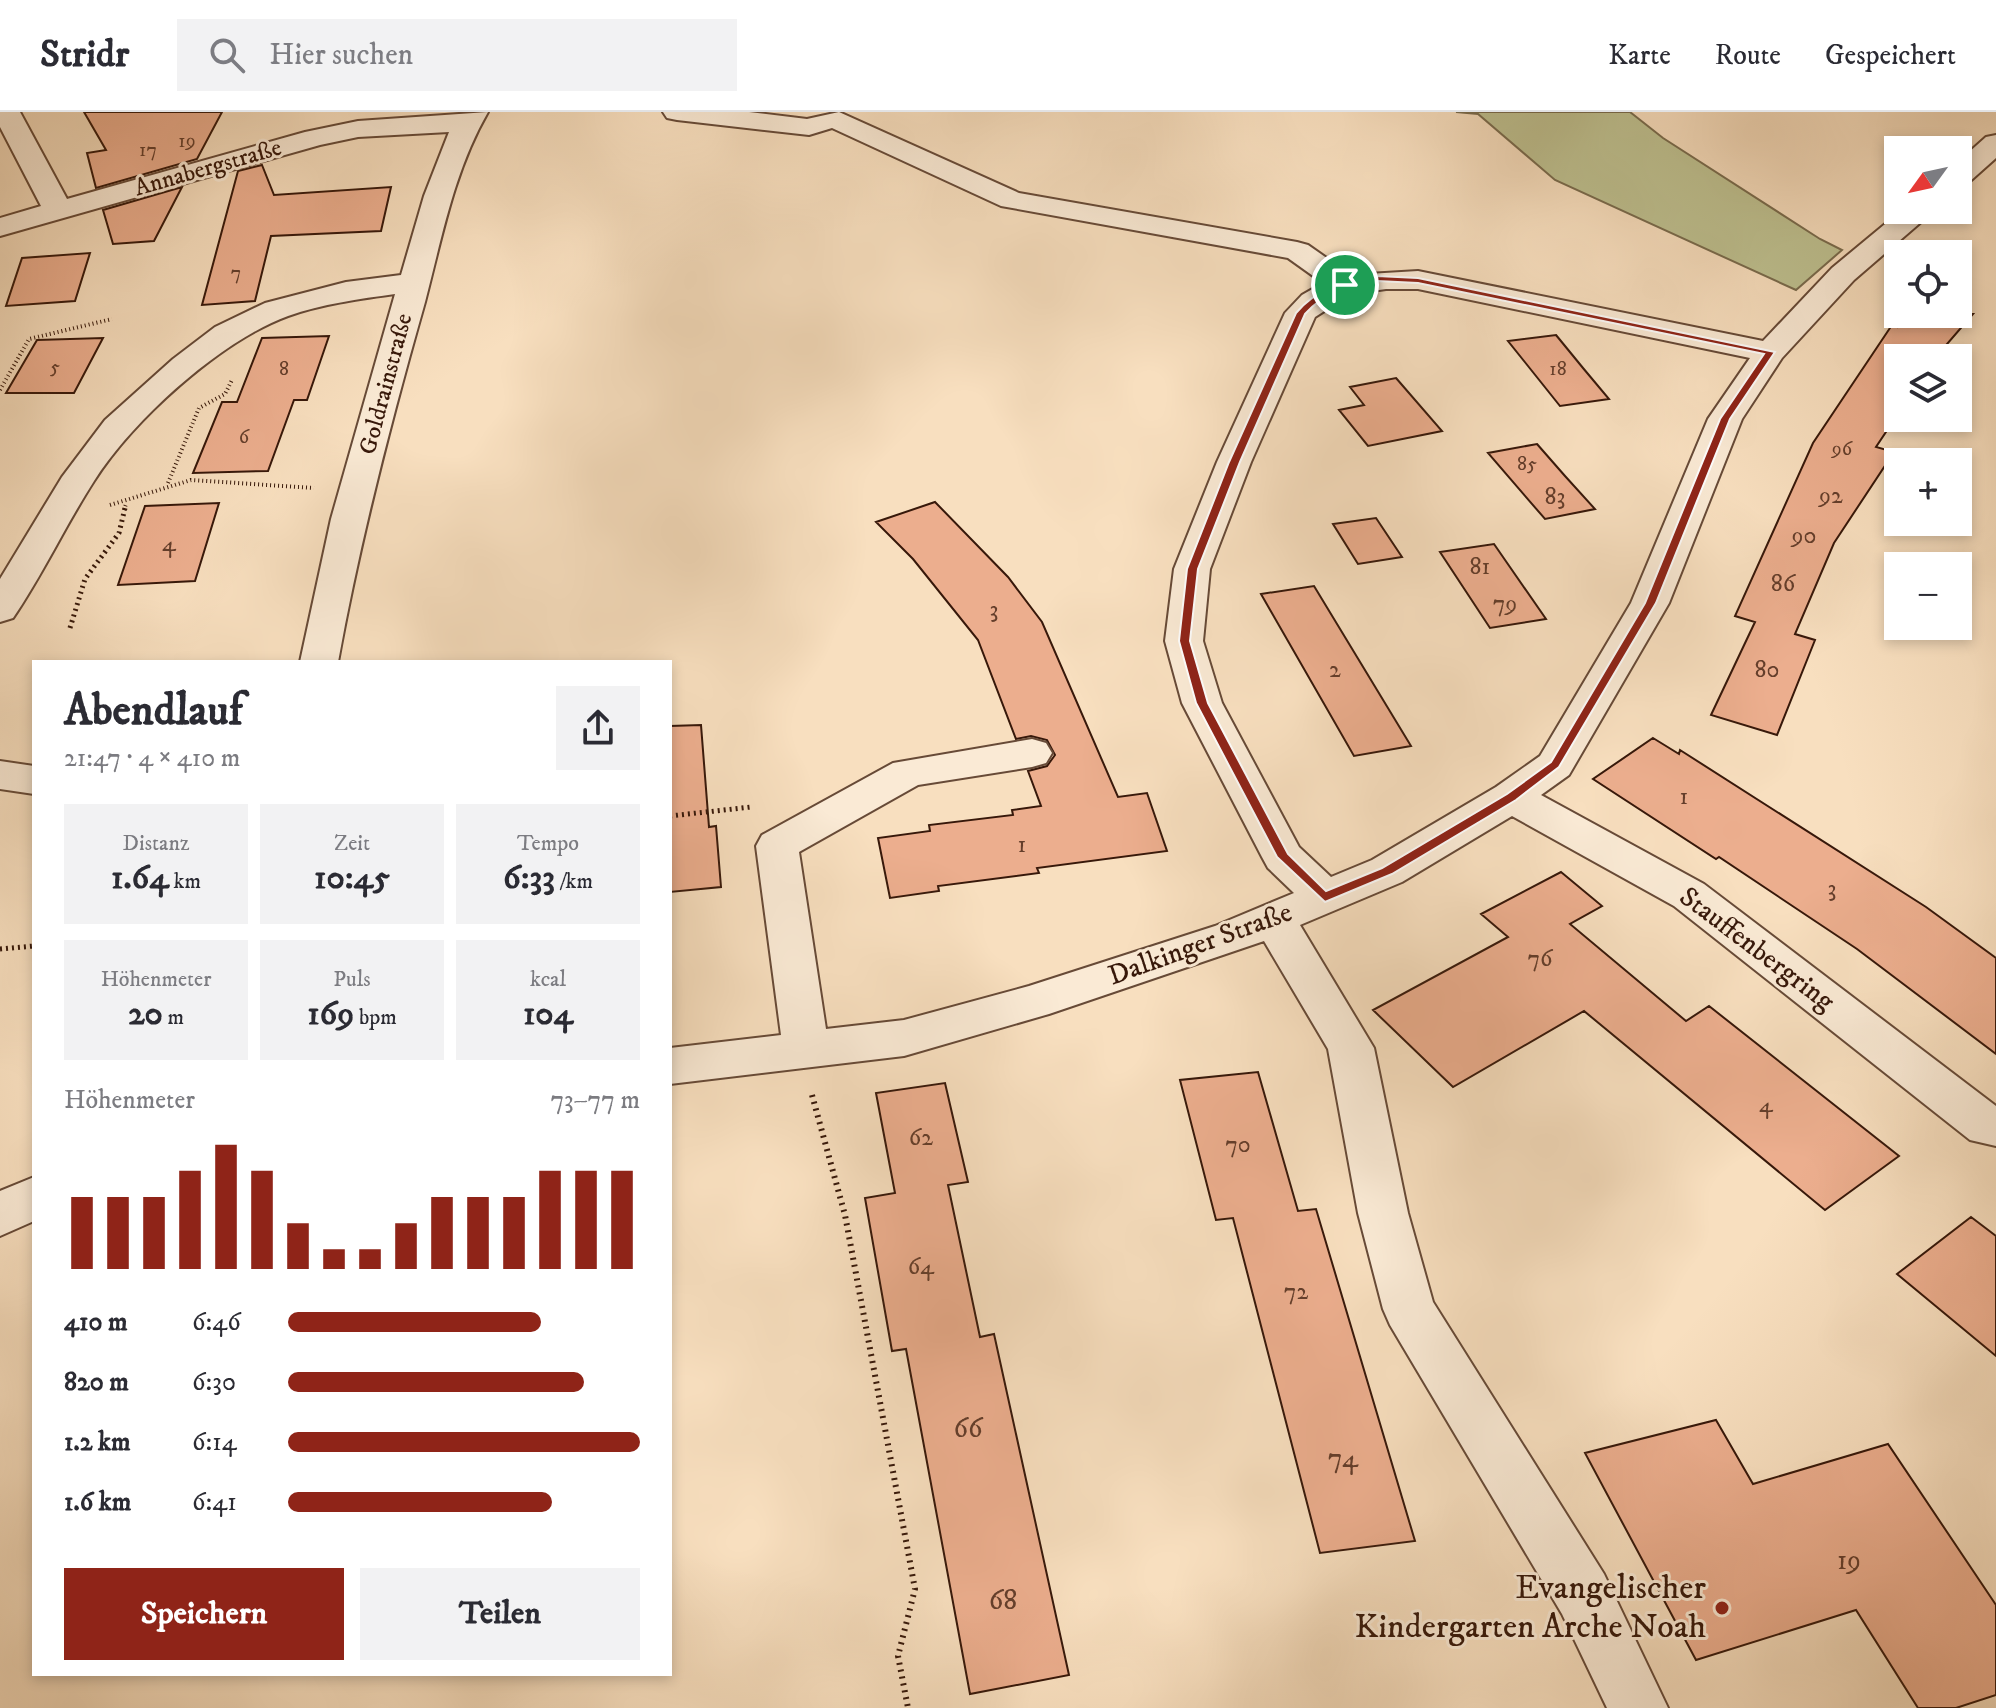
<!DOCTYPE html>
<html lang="de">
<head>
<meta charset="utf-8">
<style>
	:root { --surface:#fff; --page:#f2f2f3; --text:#2b2b33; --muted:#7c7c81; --line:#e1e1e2; --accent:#8f2418 }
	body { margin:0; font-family:"IM FELL DW Pica",serif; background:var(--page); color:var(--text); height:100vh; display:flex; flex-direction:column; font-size:30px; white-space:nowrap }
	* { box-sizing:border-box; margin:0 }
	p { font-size:26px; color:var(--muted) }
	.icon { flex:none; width:44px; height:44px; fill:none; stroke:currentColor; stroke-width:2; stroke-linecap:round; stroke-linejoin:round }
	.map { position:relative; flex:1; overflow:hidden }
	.sheet { position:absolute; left:32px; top:548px; width:640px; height:1016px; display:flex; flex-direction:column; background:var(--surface); border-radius:0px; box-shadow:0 4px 12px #0003 }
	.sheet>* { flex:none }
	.needle { width:52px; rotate:237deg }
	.controls { position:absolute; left:1884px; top:24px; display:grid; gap:16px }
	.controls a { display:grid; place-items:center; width:88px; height:88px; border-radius:0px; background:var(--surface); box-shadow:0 4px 12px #0003; font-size:40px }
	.pin { position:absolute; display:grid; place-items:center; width:68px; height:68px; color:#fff; margin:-34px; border:4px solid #fff; border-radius:50%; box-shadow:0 2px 8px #0007 }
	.round { display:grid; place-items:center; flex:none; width:84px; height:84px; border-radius:0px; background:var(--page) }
	.overview { display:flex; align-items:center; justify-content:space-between; height:136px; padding:0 32px }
	h1 { font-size:44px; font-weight:800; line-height:60px }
	.metrics { display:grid; grid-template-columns:repeat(3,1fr); gap:12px; height:136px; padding:8px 32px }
	.metrics div { display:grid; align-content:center; border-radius:0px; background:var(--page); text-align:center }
	.metrics b { font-size:34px; font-weight:800 }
	.metrics small { font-size:22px; font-weight:400 }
	.metrics p { font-size:22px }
	.chart { height:224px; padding:16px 32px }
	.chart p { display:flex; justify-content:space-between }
	.chart svg { width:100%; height:144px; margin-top:8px; stroke:var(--accent); stroke-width:6 }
	.button { display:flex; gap:16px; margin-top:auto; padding:16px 32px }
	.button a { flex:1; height:92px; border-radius:0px; background:var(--accent); color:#fff; font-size:32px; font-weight:800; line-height:92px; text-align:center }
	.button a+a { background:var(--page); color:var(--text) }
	ul { padding:0 32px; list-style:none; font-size:26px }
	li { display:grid; grid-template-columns:128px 96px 1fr; align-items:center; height:60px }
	li i { height:20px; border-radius:10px; background:var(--accent) }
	header { display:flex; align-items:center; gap:48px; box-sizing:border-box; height:112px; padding:0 40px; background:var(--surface); border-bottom:2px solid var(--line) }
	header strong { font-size:38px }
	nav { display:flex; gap:44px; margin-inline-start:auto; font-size:28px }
	.search { width:560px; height:72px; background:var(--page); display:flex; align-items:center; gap:20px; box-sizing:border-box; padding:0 28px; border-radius:0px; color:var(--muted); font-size:30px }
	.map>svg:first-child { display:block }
	.green { fill:#bec191; stroke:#7a6c4e; stroke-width:2 }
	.building { fill:#ecae8e; stroke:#37180a; stroke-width:2 }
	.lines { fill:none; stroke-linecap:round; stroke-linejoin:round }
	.minor-casing { stroke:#674a37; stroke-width:4 }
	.path-far2 { stroke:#37180a; stroke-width:4; stroke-dasharray:1 3; stroke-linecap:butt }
	.path-far1 { stroke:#37180a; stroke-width:5; stroke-dasharray:2 4; stroke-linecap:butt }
	.path { stroke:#37180a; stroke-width:6; stroke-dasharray:2 5; stroke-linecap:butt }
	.minor { fill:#faead5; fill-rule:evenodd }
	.route { fill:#8f2418; stroke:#fff; stroke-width:2; fill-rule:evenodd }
	.poi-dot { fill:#8f2418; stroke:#faead5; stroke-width:3 }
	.labels { text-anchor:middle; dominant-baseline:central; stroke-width:6; stroke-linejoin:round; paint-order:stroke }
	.far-number-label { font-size:20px; fill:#643e2b }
	.far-street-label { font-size:24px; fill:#37180a; stroke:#faead5 }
	.number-label { font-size:24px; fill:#643e2b }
	.street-label { font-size:28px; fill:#37180a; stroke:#faead5 }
	.near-number-label { font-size:28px; fill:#643e2b }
	.near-poi-label { font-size:34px; fill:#37180a; stroke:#faead5; text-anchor:end }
</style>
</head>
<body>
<header>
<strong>Stridr</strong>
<div class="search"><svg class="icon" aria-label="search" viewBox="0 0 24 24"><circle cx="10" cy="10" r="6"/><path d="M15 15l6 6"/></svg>Hier suchen</div>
<nav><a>Karte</a><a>Route</a><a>Gespeichert</a></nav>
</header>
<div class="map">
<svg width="1996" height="1596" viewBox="0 0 1996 1596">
	<rect width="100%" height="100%" fill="#f8dfbf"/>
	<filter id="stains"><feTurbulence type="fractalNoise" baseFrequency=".0025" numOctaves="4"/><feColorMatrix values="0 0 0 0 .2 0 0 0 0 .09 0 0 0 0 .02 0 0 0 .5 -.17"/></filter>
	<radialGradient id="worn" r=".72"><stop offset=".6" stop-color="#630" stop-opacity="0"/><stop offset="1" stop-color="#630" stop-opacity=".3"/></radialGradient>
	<!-- green -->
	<path class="green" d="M1456,0H1630L1663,26L1820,127L1842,138L1796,178L1555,68L1478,2Z"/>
	<!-- building -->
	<path class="building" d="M84,0H222L197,47L96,76L87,41L106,38Z
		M262,53L274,83L391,75L381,119L271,124L255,189L202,193L238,59Z
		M182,75L154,129L113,132L103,98Z
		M90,141L75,189L6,194L22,146Z
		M1909,202H1973L1935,246H1898V302L1876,335L1894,340L1834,431L1795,522L1815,528L1777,623L1711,603L1755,510L1735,504L1813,331L1898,204V214Z
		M1556,223L1583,256L1609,287L1560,294L1508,229Z
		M329,224L307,288H294L268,359L193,361L222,290H237L262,226Z
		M103,226L74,281H6L37,228Z
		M1396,266L1442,319L1368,334L1339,298L1364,293L1350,275Z
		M1537,332L1565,364L1595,397L1545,407L1488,341Z
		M935,390L1008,465L1042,510L1118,685L1147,681L1167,739L1037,756L1039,761L938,774L939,779L890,786L878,726L930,719L929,713L1013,703L1012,698L1041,694L1028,659L1047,654L1055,643L1047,628L1031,624L1016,627L978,528L913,447L876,410Z
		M219,391L195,469L118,473L145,394Z
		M1376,406L1402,445L1358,452L1333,412Z
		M1494,432L1546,507L1490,516L1440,440Z
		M1314,474L1411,634L1354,644L1261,482Z
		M701,613L709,715L716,714L721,775L670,780V614Z
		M1653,626L1679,642L1680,638L1926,795L1996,846V942L1857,837L1719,745L1716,747L1593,667Z
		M1561,760L1602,794L1570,812L1686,909L1709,894L1899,1044L1825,1098L1584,899L1453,975L1373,898L1508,825L1481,802Z
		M1258,960L1298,1099L1316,1097L1415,1429L1320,1441L1233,1106L1216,1108L1180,968Z
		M945,971L968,1070L948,1073L980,1225L994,1222L1069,1563L970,1582L906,1237L892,1239L865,1086L895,1081L876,981Z
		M1971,1105L1996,1124V1244L1897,1162Z
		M1716,1308L1753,1372L1888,1332L1996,1493V1583L1956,1596H1918L1856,1498L1696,1548L1585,1341Z"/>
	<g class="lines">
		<!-- minor casing -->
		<g class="minor-casing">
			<path id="minor" d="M0,0H20L67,87L305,20L358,9L488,0C454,59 442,125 425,190C391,309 360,428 338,550H300L331,407L395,182C359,187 322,192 288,204C220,229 133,308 94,369C65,414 43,462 13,506L0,510V467L62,365L105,308L173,247L215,215L265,191L346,170L401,163L424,84L449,20L358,25L320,33L0,124V106L41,94L0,15Z
				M663,0H749L807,7L839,0L1019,81L1297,130L1308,133L1351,163L1418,159L1763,229L1832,156L1902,98H1935L1854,168L1782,246L1742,307L1669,491L1569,663L1541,683L1704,772L1996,994V1034L1970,1028L1674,794L1512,704L1402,770L1300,813L1374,936L1408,1101L1433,1190L1604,1462L1668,1596H1607L1562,1502L1390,1213L1383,1197L1358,1101L1328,937L1264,829L1049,902L904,944L670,972V936L781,923L756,734L762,723L893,651L1032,627L1046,631L1052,641L1046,651L1032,655L918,673L799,740L826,917L904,908L1029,874L1215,814L1294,781L1268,756L1262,745L1182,591L1165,529L1174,457L1217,350L1285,201L1302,183L1323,171L1288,146L1001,94L832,16L809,23L677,8L667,6ZM1386,177H1418L1750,246L1708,307L1631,491L1540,644L1496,675L1372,748L1331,765L1299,735L1222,591L1203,529L1210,457L1251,350L1315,205L1351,182Z
				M1996,23V46L1968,71L1958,74V50L1986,25Z
				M0,649L34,654V682L0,677Z
				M34,1065V1109L0,1124V1079Z"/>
		</g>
		<!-- path-far2 -->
		<path class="path-far2" d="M0,278L29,227L112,207
			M168,371L199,296L225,282L232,268
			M110,393L191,368L314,376
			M124,398L126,392"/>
		<!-- path-far1 -->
		<path class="path-far1" d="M70,516L85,467L119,421L125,396
			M670,704L751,695
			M0,837L34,834"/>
		<!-- path -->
		<path class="path" d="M812,983L845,1103L915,1477L898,1544L908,1596"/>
		<!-- minor -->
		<use href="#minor" class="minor"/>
	</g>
	<!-- route -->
	<path class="route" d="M1377,164L1418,166L1775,240L1730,307L1656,491L1559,655L1516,688L1392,762L1325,790L1277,745L1196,591L1179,529L1187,457L1229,350L1296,201C1319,174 1344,171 1377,164ZM1377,169L1418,171L1764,242L1720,307L1645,491L1551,650L1507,682L1382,756L1326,779L1288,742L1208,591L1190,529L1198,457L1240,350L1305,202C1326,179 1347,175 1377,169Z"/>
	<!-- markers -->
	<circle class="poi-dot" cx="1722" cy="1496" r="8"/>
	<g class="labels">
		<!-- far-number labels -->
		<g class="far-number-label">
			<text x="187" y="29">19</text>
			<text x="148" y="38">17</text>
			<text x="236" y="161">7</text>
			<text x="55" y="255">5</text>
			<text x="284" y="257">8</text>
			<text x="1558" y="257">18</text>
			<text x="244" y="325">6</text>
			<text x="1842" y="337">96</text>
			<text x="1527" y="352">85</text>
		</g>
		<!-- far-street labels -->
		<g class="far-street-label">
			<text transform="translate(208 56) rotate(-16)">Annabergstraße</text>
			<text transform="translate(386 272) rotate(-75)">Goldrainstraße</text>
		</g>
		<!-- number labels -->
		<g class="number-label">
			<text x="1831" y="384">92</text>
			<text x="1555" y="385">83</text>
			<text x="1804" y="424">90</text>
			<text x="169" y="432">4</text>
			<text x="1480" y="455">81</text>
			<text x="1783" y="472">86</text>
			<text x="1505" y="492">79</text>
			<text x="994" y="498">3</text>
			<text x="1335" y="558">2</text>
			<text x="1767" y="558">80</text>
			<text x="1684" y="685">1</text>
			<text x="1022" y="733">1</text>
			<text x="1832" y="777">3</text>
			<text x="1540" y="847">76</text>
			<text x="1766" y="993">4</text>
			<text x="921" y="1026">62</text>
			<text x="1238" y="1033">70</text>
			<text x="921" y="1155">64</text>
			<text x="1296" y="1180">72</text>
		</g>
		<!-- street labels -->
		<g class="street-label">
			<text transform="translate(1200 832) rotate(-20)">Dalkinger Straße</text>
			<text transform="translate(1757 837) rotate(37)">Stauffenbergring</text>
		</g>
		<!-- near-number labels -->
		<g class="near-number-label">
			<text x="968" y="1316">66</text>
			<text x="1343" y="1346">74</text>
			<text x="1849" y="1448">19</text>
			<text x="1003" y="1488">68</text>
		</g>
		<!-- near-poi labels -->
		<g class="near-poi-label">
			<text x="1706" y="1476">Evangelischer<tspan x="1706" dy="39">Kindergarten Arche Noah</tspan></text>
		</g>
	</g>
	<rect width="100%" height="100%" filter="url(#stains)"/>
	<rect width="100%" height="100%" fill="url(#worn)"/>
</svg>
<div class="controls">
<a><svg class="needle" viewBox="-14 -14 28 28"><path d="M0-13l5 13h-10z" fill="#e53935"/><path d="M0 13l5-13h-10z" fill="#7c7c81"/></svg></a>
<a><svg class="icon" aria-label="locate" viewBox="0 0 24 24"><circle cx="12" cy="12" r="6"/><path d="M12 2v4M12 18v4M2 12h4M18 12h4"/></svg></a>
<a><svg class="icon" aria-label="layers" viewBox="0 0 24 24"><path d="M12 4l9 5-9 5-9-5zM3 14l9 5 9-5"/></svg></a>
<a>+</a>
<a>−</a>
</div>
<div class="pin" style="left:1345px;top:173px;background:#1e9e55"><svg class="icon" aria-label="arrive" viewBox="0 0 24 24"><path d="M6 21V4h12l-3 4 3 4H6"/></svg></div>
<section class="sheet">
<div class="overview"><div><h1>Abendlauf</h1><p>21:47 · 4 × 410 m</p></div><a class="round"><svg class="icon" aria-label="share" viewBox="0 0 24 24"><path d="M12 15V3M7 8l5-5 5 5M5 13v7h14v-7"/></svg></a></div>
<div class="metrics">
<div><p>Distanz</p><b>1.64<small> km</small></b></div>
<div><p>Zeit</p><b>10:45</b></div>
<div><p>Tempo</p><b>6:33<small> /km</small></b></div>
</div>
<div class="metrics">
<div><p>Höhenmeter</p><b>20<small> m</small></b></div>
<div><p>Puls</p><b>169<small> bpm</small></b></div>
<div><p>kcal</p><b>104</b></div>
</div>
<div class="chart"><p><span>Höhenmeter</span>73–77 m</p>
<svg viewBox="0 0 160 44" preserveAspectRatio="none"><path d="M5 44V22M15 44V22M25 44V22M35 44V14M45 44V6M55 44V14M65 44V30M75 44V38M85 44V38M95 44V30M105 44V22M115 44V22M125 44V22M135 44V14M145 44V14M155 44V14"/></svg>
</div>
<ul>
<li><b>410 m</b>6:46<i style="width:72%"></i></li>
<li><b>820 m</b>6:30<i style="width:84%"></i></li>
<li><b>1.2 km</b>6:14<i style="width:100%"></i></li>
<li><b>1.6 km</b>6:41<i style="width:75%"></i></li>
</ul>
<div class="button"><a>Speichern</a><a>Teilen</a></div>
</section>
</div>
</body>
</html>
